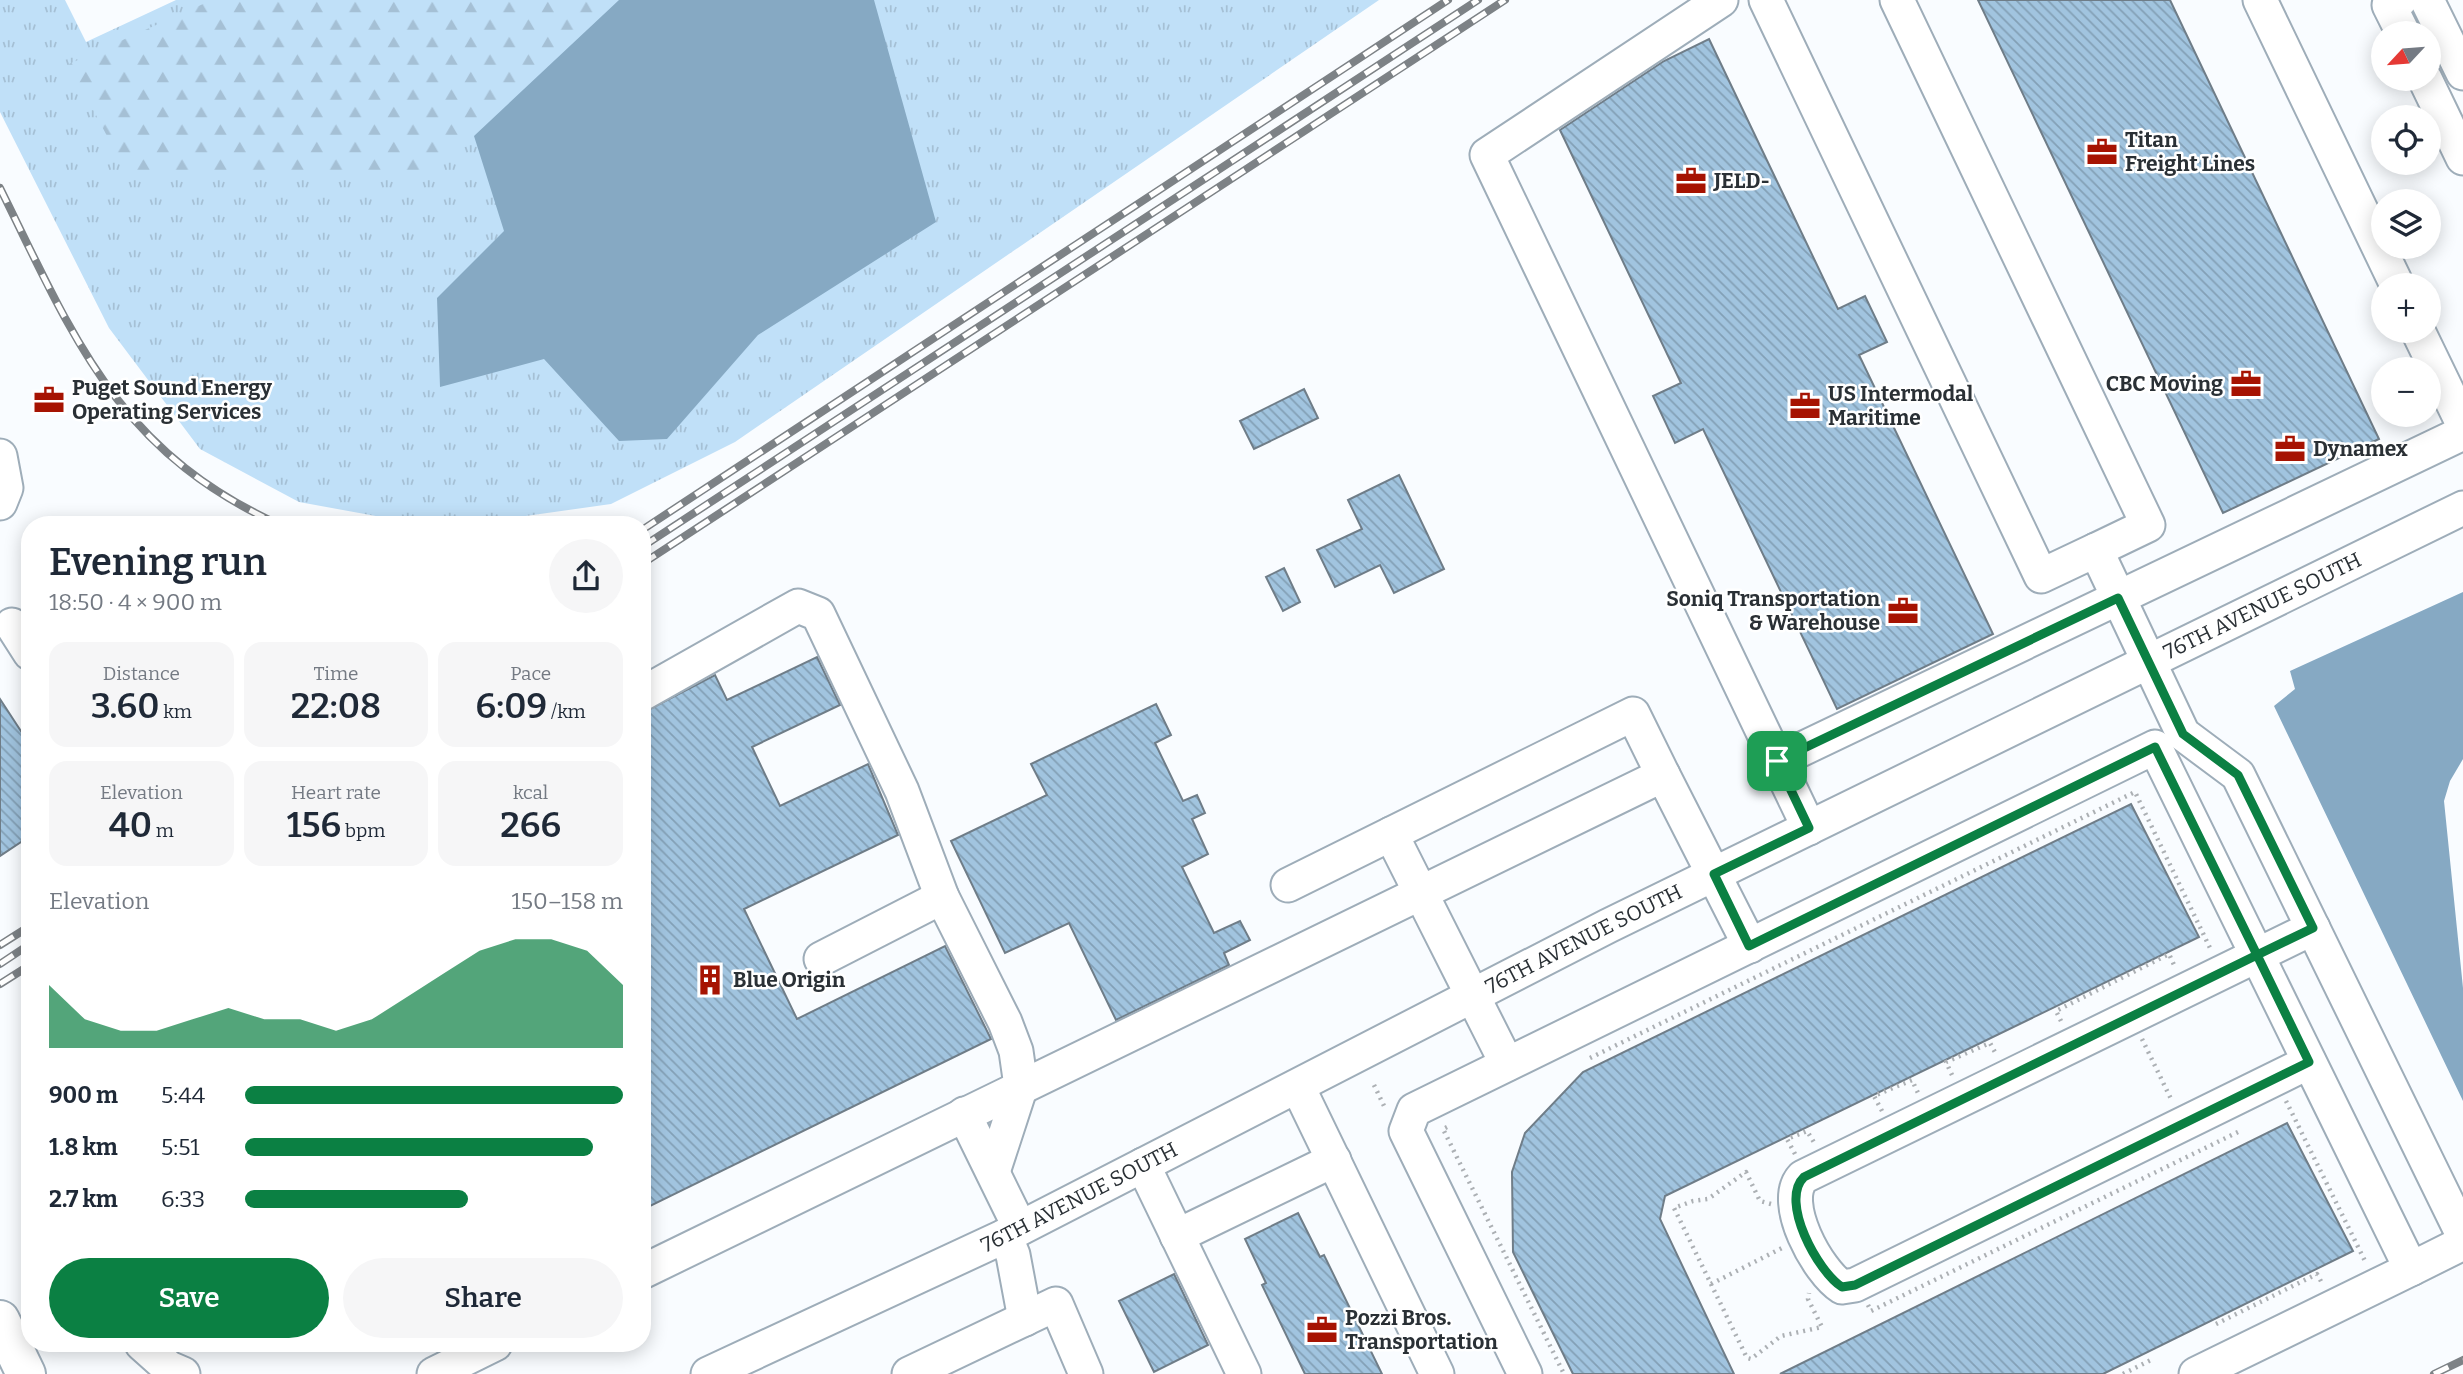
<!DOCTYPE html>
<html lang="en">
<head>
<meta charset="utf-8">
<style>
	:root { --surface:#fff; --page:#f6f6f7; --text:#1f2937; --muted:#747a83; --accent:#0b8043 }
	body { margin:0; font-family:Bitter,serif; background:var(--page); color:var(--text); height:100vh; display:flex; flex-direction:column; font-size:26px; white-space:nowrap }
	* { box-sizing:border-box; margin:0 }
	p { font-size:23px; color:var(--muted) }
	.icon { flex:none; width:38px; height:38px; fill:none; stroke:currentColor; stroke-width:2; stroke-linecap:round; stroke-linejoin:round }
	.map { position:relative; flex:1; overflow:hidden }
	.side { position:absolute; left:21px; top:516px; width:630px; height:836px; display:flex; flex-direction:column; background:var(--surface); border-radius:28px; box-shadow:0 4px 18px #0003 }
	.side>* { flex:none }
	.needle { width:46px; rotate:244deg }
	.fabs { position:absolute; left:2371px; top:21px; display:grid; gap:14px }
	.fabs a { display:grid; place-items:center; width:70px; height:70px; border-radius:50%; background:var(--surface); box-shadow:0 4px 18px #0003; font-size:35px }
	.pin { position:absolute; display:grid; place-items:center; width:60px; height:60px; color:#fff; margin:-30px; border-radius:14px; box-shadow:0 4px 10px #0006 }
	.round { display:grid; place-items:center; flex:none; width:74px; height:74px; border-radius:37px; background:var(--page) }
	.headline { display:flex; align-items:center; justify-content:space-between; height:119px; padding:0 28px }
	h1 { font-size:38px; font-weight:600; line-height:52px }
	.stats { display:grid; grid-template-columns:repeat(3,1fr); gap:10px; height:119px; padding:7px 28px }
	.stats div { display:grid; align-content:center; border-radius:18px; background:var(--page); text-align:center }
	.stats b { font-size:35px; font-weight:600 }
	.stats small { font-size:19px; font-weight:400 }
	.stats p { font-size:19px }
	.chart { height:196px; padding:14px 28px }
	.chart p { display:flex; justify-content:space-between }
	.chart svg { width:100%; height:126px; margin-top:7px; fill:var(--accent); opacity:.7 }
	.button { display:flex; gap:14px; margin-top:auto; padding:14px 28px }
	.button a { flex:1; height:80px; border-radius:42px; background:var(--accent); color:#fff; font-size:28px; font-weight:600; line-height:80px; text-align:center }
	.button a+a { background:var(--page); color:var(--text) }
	ul { padding:0 28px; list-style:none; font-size:23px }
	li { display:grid; grid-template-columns:112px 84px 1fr; align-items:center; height:52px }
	li i { height:18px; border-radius:9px; background:var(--accent) }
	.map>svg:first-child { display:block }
	.grass { fill:url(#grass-tufts) }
	.forest { fill:url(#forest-firs) }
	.water { fill:#86a9c3 }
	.building { fill:url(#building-back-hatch); stroke:#6f7d88; stroke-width:2 }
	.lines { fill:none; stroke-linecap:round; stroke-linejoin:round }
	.minor-casing { stroke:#9eadb9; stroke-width:37 }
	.major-casing { stroke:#9eadb9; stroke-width:42 }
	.path { stroke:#acb0b4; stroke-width:4.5; stroke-dasharray:2 5; stroke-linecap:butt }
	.minor { stroke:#fff; stroke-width:33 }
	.major { stroke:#fff; stroke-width:38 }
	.rail-casing { stroke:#7d8286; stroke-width:8 }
	.rail { stroke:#fff; stroke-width:5; stroke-dasharray:16; stroke-linecap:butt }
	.route-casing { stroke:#fff; stroke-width:14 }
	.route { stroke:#0b8043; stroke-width:9 }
	.labels { text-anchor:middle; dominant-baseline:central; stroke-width:5; stroke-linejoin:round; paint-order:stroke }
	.poi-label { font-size:21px; font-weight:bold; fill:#2a3035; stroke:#fff; text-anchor:start }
	.street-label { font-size:21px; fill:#2a3035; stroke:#fff }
</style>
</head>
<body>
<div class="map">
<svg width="2463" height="1374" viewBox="0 0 2463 1374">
	<defs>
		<pattern id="grass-tufts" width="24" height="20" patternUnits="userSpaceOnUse" patternTransform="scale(1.75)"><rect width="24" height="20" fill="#c0e0f8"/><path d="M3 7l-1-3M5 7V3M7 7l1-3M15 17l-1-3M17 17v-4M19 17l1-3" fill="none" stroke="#a5c0d5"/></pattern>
		<pattern id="forest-firs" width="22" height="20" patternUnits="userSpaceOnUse" patternTransform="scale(1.75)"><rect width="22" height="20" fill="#c0e0f8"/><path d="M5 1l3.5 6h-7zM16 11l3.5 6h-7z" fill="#a5c0d5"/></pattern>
		<pattern id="building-back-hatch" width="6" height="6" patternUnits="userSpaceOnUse" patternTransform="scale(1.75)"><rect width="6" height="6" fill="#a1c4df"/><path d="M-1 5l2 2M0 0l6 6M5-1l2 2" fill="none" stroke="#83a0b6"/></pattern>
	</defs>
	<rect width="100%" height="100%" fill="#f9fcff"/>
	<!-- grass -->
	<path class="grass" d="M0,0H65L86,42L176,0H1379L735,442L611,504L462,525H425L299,502L200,449L109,328L0,112Z"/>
	<!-- forest -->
	<path class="forest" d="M212,0H619L435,172L125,170L69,64Z"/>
	<!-- water -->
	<path class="water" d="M619,0H874L936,222L758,335L667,439L619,441L544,359L440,387L437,298L504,231L474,136Z
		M2463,592V759L2450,781L2444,801L2463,988V1101L2274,706L2295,689L2290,671Z"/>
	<!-- building -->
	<path class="building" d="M1978,0H2170L2379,439L2223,513Z
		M1709,39L1838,309L1865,296L1887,342L1859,355L1993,634L1837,709L1703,429L1675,443L1653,396L1681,383L1560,130L1664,61Z
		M1304,389L1318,418L1254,449L1240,421Z
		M1399,475L1444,569L1394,593L1380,565L1335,587L1317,550L1362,529L1348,500Z
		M1284,568L1300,602L1283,611L1266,577Z
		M817,657L840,705L752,747L780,806L868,764L898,835L744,909L797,1019L945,946L991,1039L642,1210V713L715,675L727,700Z
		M0,699L30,745V836L0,856Z
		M1156,704L1171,735L1155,743L1183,801L1197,795L1205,813L1192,819L1208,854L1182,867L1214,933L1240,921L1250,940L1224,953L1229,965L1116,1020L1069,923L1005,953L951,841L1047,795L1031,764Z
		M2131,804L2199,937L1665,1196L1660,1219L1734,1374H1573L1513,1252L1512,1172L1525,1133L1583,1072Z
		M2287,1123L2353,1251L2103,1374H1780Z
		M1298,1213L1320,1257L1324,1255L1382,1374H1305L1262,1285L1266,1283L1245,1239Z
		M1174,1274L1208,1345L1154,1372L1119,1301Z"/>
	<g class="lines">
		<!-- minor casing -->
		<g class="minor-casing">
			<g id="minor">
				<path d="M1721,0L1487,155L1809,828"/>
				<path d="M1766,0L2041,576L2096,550L2183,734L2238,775L2463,1235"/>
				<path d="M1897,0L2148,525L2096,550"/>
				<path d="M2260,0L2397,285"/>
				<path d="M2400,0L2389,5L2403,33"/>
				<path d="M2427,0L2463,73"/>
				<path d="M2425,79L2463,158"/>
				<path d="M2418,331L2463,424"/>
				<path d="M0,456L6,488L0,503"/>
				<path d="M12,625L30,653"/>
				<path d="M642,694L798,606L818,614L902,791L942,897L1005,1022L1016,1051L1021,1086L993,1172"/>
				<path d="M1777,761L2463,433"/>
				<path d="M1391,834L1507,1064"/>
				<path d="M1288,885L1633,714L1663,775"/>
				<path d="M821,959L942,897"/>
				<path d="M2309,1062L1855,1285L1842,1287C1818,1272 1779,1202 1803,1177L2313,928"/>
				<path d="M1298,1087L1437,1374"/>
				<path d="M964,1114L1020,1228"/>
				<path d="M1143,1165L1244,1374"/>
				<path d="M1005,1236L1013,1255L1025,1319"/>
				<path d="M1177,1236L1334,1160"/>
				<path d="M642,1272L1663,775L1750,946"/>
				<path d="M142,1344L169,1368L183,1374"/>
				<path d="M434,1374L495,1344"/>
				<path id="s1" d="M708,1374L1005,1236L1608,926L2463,508"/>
				<path d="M909,1374L1056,1304L1086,1374"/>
				<path d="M1525,1374L1406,1131L1414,1110L2155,747L2411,1269L2463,1243"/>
				<path d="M2196,1374L2411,1269"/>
			</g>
		</g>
		<!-- major casing -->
		<g class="major-casing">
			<path id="major" d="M0,1320L26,1374"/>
		</g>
		<!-- path -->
		<path class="path" d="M2061,1021L2056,1011L2169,954L2175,967
			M2142,1039L2172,1101
			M1590,1058L2135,792L2211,950
			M1952,1075L1946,1062L1990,1043L1996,1054
			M1374,1085L1386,1110
			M2286,1101L2366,1263
			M1882,1111L1874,1096L1912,1080L1918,1093
			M1447,1127L1443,1129L1564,1374
			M1795,1154L1787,1139L1807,1131L1815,1144
			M1771,1204L1760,1201L1746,1172L1708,1199L1693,1201L1674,1208L1747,1358L1751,1359L1781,1336L1822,1327L1808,1299L1809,1293
			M1711,1284L1782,1248
			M1868,1305L1871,1311L2238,1132L2236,1128
			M2216,1324L2317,1274L2323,1285
			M2123,1374L2151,1360"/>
		<!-- minor -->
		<use href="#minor" class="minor"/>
		<!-- major -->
		<use href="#major" class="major"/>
		<!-- rail casing -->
		<g class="rail-casing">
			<path id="rail" d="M0,188C74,338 117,451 280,525
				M642,530L1448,0
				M642,547L1478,0
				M642,564L1505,0
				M0,945L30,926
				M0,964L30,944
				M0,984L30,965
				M2434,1374L2463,1360"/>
		</g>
		<!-- rail -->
		<use href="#rail" class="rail"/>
	</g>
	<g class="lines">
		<!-- route casing -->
		<g class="route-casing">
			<path id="route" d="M1777,761L2118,598L2183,734L2238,775L2313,928L2257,955L2309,1062L1855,1285L1842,1287C1818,1272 1779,1201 1804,1177L2257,955L2155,747L1749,946L1714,874L1809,828L1777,761"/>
		</g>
		<!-- route -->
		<use href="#route" class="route"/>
	</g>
	<!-- icons -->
	<defs>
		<g id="office-bare" transform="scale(2.415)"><path d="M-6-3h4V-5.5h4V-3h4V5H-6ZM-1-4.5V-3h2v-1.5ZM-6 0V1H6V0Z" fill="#a61302" stroke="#fff" stroke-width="2.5" paint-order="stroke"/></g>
		<g id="building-bare" transform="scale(2.415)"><path d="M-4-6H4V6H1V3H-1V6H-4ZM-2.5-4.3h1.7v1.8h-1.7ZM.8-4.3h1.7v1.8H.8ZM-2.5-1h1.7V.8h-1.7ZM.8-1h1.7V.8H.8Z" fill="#a61302" stroke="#fff" stroke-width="2.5" paint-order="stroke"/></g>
	</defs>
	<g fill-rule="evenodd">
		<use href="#office-bare" x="2102" y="152"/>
		<use href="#office-bare" x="1691" y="181"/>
		<use href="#office-bare" x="2246" y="384"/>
		<use href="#office-bare" x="49" y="400"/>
		<use href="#office-bare" x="1805" y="406"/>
		<use href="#office-bare" x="2290" y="449"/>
		<use href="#office-bare" x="1903" y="611"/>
		<use href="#building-bare" x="710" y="980"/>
		<use href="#office-bare" x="1322" y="1330"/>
	</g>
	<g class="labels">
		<!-- poi labels -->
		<g class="poi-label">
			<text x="2125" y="140">Titan<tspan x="2125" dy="24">Freight Lines</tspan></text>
			<text x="1714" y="181">JELD-</text>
			<text x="2223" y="384" text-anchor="end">CBC Moving</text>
			<text x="72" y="388">Puget Sound Energy<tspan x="72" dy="24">Operating Services</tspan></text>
			<text x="1828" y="394">US Intermodal<tspan x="1828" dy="24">Maritime</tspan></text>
			<text x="2313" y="449">Dynamex</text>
			<text x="1880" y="599" text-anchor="end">Soniq Transportation<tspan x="1880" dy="24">&amp; Warehouse</tspan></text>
			<text x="733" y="980">Blue Origin</text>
			<text x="1345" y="1318">Pozzi Bros.<tspan x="1345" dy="24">Transportation</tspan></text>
		</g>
		<!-- street labels -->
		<g class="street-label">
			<text stroke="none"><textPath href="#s1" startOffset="1734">76TH AVENUE SOUTH</textPath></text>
			<text stroke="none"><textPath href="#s1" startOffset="978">76TH AVENUE SOUTH</textPath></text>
			<text stroke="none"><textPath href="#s1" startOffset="411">76TH AVENUE SOUTH</textPath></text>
		</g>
	</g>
</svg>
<div class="fabs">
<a><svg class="needle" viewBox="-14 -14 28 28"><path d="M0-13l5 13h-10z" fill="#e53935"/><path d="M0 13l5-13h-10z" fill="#747a83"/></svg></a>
<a><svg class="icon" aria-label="locate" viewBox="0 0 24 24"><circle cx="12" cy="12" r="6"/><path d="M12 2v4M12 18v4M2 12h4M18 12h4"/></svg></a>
<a><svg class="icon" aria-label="layers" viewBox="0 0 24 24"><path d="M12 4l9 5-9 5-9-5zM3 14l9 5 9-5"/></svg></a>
<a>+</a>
<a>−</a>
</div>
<div class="pin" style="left:1777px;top:761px;background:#1e9e55"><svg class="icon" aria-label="arrive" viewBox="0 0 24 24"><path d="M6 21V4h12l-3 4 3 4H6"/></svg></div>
<section class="side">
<div class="headline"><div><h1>Evening run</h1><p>18:50 · 4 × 900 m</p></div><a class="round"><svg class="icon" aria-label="share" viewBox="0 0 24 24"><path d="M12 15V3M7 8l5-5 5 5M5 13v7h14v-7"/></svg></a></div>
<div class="stats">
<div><p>Distance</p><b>3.60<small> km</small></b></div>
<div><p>Time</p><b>22:08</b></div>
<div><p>Pace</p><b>6:09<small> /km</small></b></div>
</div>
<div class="stats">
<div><p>Elevation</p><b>40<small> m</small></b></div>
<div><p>Heart rate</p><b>156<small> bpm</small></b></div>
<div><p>kcal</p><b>266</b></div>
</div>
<div class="chart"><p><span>Elevation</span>150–158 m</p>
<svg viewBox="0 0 160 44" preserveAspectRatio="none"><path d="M0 44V22L10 34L20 38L30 38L40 34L50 30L60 34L70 34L80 38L90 34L100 26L110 18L120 10L130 6L140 6L150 10L160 22V44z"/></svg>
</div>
<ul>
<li><b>900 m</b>5:44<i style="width:100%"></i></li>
<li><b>1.8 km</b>5:51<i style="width:92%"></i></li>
<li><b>2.7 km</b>6:33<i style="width:59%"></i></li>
</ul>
<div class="button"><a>Save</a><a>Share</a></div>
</section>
</div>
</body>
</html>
